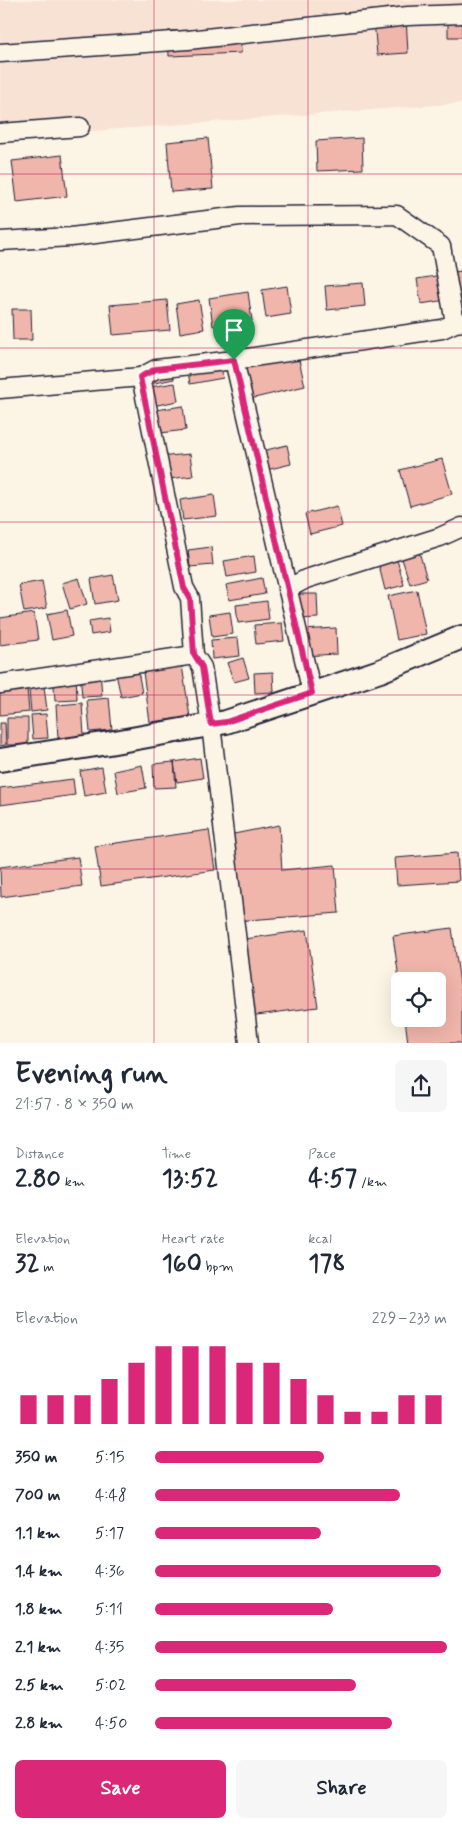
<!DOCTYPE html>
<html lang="en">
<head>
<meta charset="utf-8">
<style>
	:root { --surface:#fff; --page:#f6f6f7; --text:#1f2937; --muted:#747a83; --accent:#db2777 }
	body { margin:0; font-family:Mynerve,sans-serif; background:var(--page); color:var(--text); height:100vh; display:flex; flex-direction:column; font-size:19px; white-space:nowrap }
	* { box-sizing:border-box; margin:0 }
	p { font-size:16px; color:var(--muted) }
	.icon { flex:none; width:28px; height:28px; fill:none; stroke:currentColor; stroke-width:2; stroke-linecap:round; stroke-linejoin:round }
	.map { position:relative; height:1043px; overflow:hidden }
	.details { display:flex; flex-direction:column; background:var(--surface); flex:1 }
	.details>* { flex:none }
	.tools { position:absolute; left:391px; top:972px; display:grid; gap:10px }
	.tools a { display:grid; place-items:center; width:55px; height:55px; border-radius:8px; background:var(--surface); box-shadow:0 5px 20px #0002; font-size:25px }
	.pin { position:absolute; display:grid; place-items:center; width:42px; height:42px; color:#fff; margin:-51px -21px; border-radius:50% 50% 50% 0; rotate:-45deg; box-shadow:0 0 5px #0007 }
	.pin .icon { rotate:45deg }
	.round { display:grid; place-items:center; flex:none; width:52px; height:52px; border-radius:8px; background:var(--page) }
	.headline { display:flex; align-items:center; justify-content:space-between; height:85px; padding:0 15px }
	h1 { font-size:28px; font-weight:800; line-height:38px }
	.metrics { display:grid; grid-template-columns:repeat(3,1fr); gap:8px; height:85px; padding:5px 15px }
	.metrics div { display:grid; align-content:center }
	.metrics b { font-size:25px; font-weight:800 }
	.metrics small { font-size:14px; font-weight:400 }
	.metrics p { font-size:14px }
	.chart { height:140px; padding:10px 15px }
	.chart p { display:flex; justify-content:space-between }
	.chart svg { width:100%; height:90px; margin-top:5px; stroke:var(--accent); stroke-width:6 }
	.cta { display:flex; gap:10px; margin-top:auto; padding:10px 15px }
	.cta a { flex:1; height:58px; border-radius:8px; background:var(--accent); color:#fff; font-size:20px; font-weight:800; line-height:58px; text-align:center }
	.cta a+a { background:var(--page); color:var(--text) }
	ul { padding:0 15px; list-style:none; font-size:16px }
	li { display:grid; grid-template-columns:80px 60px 1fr; align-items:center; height:38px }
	li i { height:12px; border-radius:6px; background:var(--accent) }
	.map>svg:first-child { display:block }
	.built { fill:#f8e2d4 }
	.building { fill:#f0b5ab; stroke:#22223b }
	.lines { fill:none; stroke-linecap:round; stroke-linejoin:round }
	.minor-casing { stroke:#22223b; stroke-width:21 }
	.tertiary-casing { stroke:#22223b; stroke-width:26 }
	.minor { stroke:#fcf5e5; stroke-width:18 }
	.tertiary { stroke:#fcf5e5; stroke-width:22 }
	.route-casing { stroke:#fff; stroke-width:10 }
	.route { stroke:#db2777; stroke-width:6 }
	.grid { fill:none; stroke:#c2185b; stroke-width:1; stroke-opacity:0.55 }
</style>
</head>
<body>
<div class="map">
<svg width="462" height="1043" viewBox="0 0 462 1043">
	<rect width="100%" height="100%" fill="#fcf5e5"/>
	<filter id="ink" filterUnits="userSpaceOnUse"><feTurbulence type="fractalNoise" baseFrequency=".02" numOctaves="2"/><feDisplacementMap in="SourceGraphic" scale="10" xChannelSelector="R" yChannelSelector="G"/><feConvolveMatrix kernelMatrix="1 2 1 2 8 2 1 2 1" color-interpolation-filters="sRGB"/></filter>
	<g filter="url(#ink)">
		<!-- built -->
		<path class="built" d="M0,0H462V103L0,138Z"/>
		<!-- building -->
		<path class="building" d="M448,10H462V37H448Z
			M406,17L408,53L377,55L374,20Z
			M240,28L241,53L169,56L168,31Z
			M208,138L213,189L171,192L167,142Z
			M362,138L363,169L317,171L316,141Z
			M62,155L67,196L17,202L12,161Z
			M462,271V301H455L452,272Z
			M442,275L446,300L421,304L417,279Z
			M363,283L365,306L327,310L325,286Z
			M287,286L291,314L266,318L262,290Z
			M248,292L252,321L213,326L209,298Z
			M167,300L170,330L113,335L110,305Z
			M199,300L204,329L180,333L176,304Z
			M12,309H31L32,340H13Z
			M296,347L305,386L246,400L237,361Z
			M218,353L223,378L190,384L186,358Z
			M171,361L174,379L145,385L141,366Z
			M175,383L178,401L147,407L144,388Z
			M183,406L186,430L152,434L149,411Z
			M287,445L291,464L266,470L262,451Z
			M190,454L193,476L161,480L158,457Z
			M442,459L452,494L410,506L400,470Z
			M214,495L217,516L183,520L180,500Z
			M337,506L342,526L310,534L305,514Z
			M416,541L427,579L410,584L398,546Z
			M211,547L213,565L190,567L188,550Z
			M394,549L404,585L385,590L376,554Z
			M254,556L256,572L227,577L224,561Z
			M113,575L118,600L95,604L91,579Z
			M79,578L87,604L70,609L62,583Z
			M262,578L265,594L229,600L226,585Z
			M42,581L47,608L24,612L19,585Z
			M417,590L426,634L397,640L388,596Z
			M298,594H317L318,618L299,619Z
			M267,601L269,619L238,623L236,605Z
			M67,610L72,636L52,640L47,614Z
			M230,612L233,634L212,637L209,615Z
			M34,613L38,640L0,645V618Z
			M108,618L110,632L91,635L89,621Z
			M282,623L284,641L256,644L254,625Z
			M336,628L337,654L303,656L302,630Z
			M238,638L240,656L212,659L211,640Z
			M243,658L249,678L234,682L227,663Z
			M181,659L190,717L150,722L142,665Z
			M137,665L142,693L121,697L115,669Z
			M100,670L102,696L82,697L80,672Z
			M76,671L77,700L55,701L53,672Z
			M273,672L274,692L255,693L254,673Z
			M26,677L29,712L0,715V679L6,692L15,691L14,678Z
			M43,678L47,710L31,712L28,679Z
			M109,698L112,730L90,732L87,700Z
			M82,703L84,736L58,738L56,705Z
			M46,714L48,738L33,739L31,715Z
			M7,718H28V745H7Z
			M0,723H5L6,745L0,746Z
			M200,758L203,778L177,782L174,762Z
			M174,762L176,787L154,788L153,764Z
			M142,765L146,788L118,793L114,771Z
			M102,767L106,792L84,796L80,771Z
			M73,779L75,795L0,805V788Z
			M279,825L282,870L335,865L339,913L235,921L229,835Z
			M209,830L215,870L101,886L95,846Z
			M457,853L459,881L397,885L395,858Z
			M78,857L82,886L1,897L0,867Z
			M452,928L462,997V1043H408L405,1019H438V981H400V986L393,936Z
			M307,930L318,1007L249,1016L238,940Z"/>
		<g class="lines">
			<!-- minor casing -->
			<g class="minor-casing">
				<path id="minor" d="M0,53L188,40L408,16L462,14
					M0,133L80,127
					M0,241L71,237L240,216L397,215L441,246L455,323
					M234,360L312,693
					M141,377L184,587L190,598L194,655L202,667L211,725L249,1043
					M0,389L141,377L156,369L234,360L442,329L455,323L462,322
					M287,589L306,579L440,537L462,527
					M0,684L194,655"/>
			</g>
			<!-- tertiary casing -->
			<g class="tertiary-casing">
				<path id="tertiary" d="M0,760L109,743L226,722L380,671L462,637"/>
			</g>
			<!-- minor -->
			<use href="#minor" class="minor"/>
			<!-- tertiary -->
			<use href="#tertiary" class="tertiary"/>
		</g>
	</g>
	<g class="lines" filter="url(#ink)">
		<!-- route casing -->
		<g class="route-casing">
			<path id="route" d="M234,360L312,693L226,722L211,724L202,667L194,654L190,598L184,588L140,377L156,369Z"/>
		</g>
		<!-- route -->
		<use href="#route" class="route"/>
	</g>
	<!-- grid -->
	<path class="grid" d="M154,0V1043M308,0V1043M0,174H462M0,348H462M0,522H462M0,695H462M0,869H462"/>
</svg>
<div class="tools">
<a><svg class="icon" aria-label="locate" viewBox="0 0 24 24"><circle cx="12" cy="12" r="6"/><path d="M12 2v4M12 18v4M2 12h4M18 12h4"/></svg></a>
</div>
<div class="pin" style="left:234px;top:360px;background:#1e9e55"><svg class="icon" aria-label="arrive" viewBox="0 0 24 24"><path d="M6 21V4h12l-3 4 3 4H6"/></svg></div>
</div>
<section class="details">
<div class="headline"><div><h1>Evening run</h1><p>21:57 · 8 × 350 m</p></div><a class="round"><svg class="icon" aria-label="share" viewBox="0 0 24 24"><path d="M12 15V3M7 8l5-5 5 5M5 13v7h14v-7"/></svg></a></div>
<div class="metrics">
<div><p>Distance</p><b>2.80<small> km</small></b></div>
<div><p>Time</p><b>13:52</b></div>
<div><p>Pace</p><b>4:57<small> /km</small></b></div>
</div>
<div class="metrics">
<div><p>Elevation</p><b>32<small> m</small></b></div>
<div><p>Heart rate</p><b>160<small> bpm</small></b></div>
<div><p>kcal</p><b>178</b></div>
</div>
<div class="chart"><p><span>Elevation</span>229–233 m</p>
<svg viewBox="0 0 160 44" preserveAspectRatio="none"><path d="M5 44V30M15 44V30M25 44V30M35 44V22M45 44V14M55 44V6M65 44V6M75 44V6M85 44V14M95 44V14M105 44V22M115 44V30M125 44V38M135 44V38M145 44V30M155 44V30"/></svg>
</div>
<ul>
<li><b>350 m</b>5:15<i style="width:58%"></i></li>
<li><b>700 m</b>4:48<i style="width:84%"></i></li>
<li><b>1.1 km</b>5:17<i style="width:57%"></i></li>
<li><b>1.4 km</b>4:36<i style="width:98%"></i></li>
<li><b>1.8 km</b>5:11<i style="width:61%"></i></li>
<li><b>2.1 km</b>4:35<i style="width:100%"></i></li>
<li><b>2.5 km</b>5:02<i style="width:69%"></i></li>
<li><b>2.8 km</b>4:50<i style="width:81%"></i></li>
</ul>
<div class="cta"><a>Save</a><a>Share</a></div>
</section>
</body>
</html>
